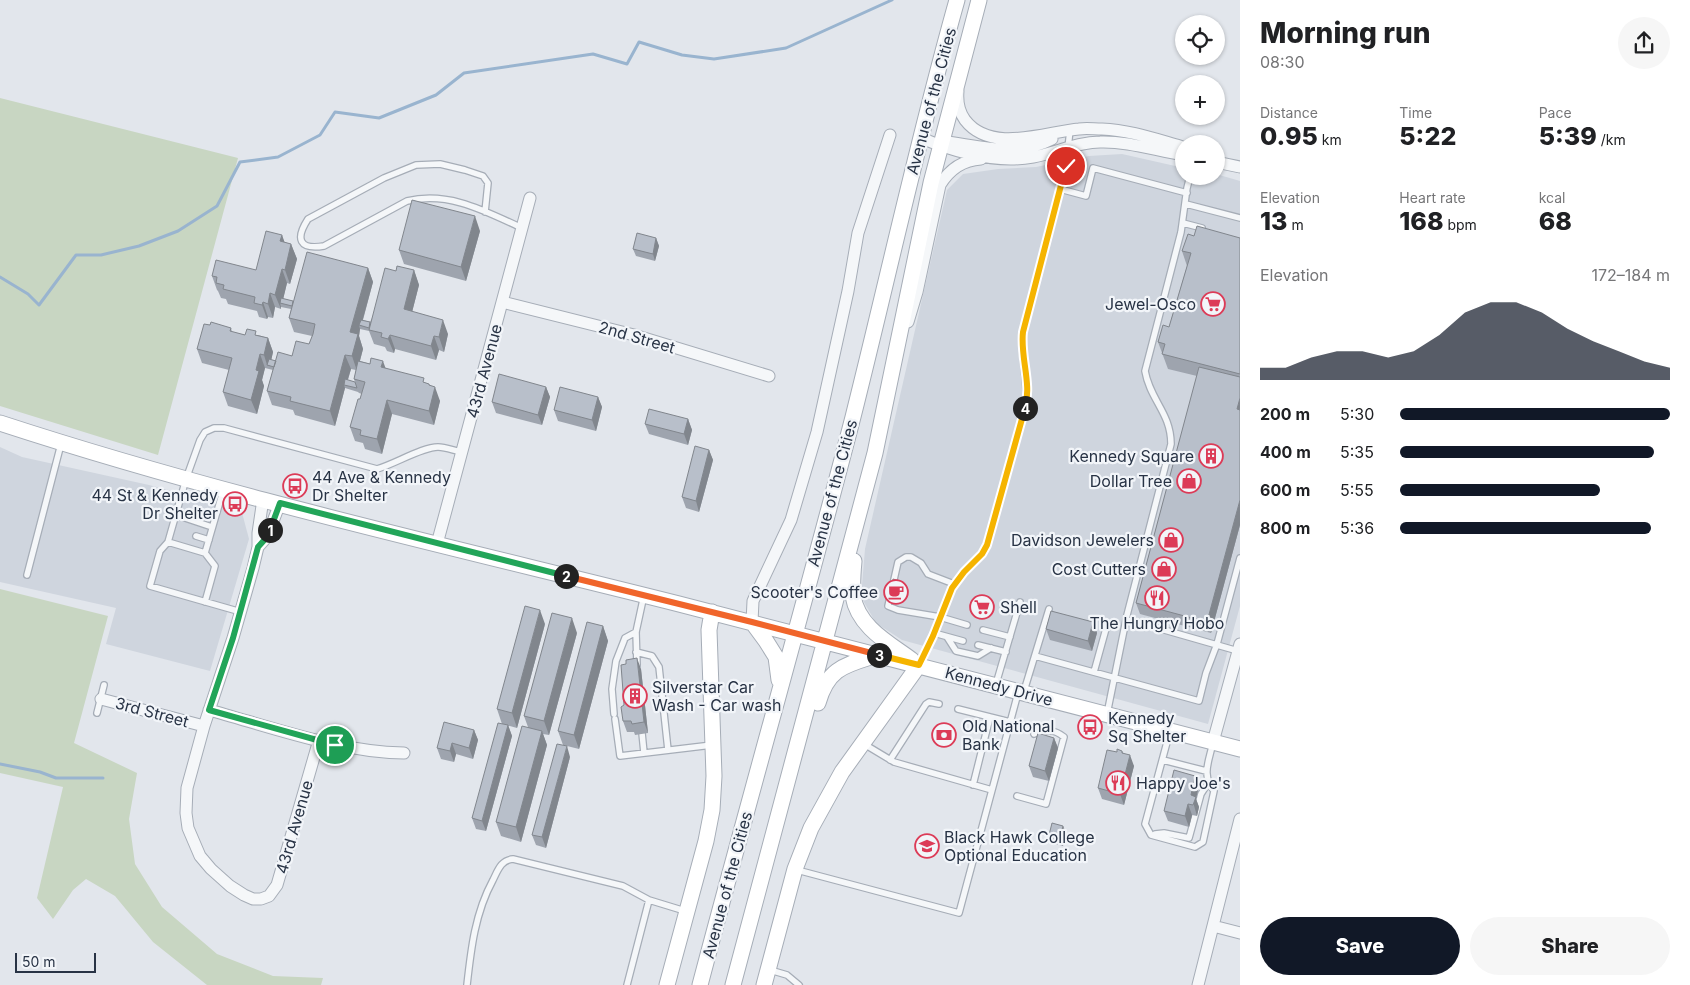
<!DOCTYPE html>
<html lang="en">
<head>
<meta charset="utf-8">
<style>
	:root { --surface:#fff; --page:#f6f6f6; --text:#202124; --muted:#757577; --accent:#111827 }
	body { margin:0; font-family:Inter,sans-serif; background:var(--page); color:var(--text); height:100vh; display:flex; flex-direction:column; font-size:19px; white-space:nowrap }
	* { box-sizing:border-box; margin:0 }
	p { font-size:16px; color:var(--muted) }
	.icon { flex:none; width:28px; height:28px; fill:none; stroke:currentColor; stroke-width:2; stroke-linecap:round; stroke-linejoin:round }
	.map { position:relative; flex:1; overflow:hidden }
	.sheet { display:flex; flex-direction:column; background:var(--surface); width:450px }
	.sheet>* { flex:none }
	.tools { position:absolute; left:1175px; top:15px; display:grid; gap:10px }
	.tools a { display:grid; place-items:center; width:50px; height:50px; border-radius:50%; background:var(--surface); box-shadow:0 1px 4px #0004; font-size:25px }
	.scale { position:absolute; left:15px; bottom:12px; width:81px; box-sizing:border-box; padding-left:5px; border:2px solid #283345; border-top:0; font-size:14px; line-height:18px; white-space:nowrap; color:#283345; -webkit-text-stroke:4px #f2f5f9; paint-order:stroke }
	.pin { position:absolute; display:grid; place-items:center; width:42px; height:42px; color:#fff; margin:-21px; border:2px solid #fff; border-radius:50%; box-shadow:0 1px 5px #0007 }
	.km { position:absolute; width:25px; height:25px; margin:-12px; border-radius:50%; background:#222; color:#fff; font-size:14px; line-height:25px; text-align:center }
	.round { display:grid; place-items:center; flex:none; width:52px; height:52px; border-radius:26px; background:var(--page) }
	.overview { display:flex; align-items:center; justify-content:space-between; height:85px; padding:0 20px }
	h1 { font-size:28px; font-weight:800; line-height:38px }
	.figures { display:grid; grid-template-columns:repeat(3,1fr); gap:8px; height:85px; padding:5px 20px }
	.figures div { display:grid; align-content:center }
	.figures b { font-size:25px; font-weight:800 }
	.figures small { font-size:14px; font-weight:400 }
	.figures p { font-size:14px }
	.chart { height:140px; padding:10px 20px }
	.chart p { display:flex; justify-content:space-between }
	.chart svg { width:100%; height:90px; margin-top:5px; fill:var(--accent); opacity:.7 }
	.cta { display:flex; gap:10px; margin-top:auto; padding:10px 20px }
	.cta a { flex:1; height:58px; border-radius:30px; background:var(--accent); color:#fff; font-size:20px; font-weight:800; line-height:58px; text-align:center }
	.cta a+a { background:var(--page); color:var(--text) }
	ul { padding:0 20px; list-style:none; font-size:16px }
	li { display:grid; grid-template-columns:80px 60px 1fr; align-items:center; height:38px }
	li i { height:12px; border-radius:6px; background:var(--accent) }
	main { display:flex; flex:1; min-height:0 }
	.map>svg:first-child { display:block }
	.built { fill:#cfd5de }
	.green { fill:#c8d6c2 }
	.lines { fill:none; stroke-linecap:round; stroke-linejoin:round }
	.stream { stroke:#99b4cf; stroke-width:3 }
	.lane-casing { stroke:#a6adb7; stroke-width:8 }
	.street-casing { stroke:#a6adb7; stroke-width:13 }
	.secondary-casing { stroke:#a6adb7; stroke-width:17 }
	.lane { stroke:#f5f7f9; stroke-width:5.5 }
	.street { stroke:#f5f7f9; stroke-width:11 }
	.secondary { stroke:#fff; stroke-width:15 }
	.wall { fill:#9ea4ae; fill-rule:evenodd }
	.shaded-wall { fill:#81868d }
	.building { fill:#b8bfca; stroke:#81868d }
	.split-1-casing { stroke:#fff; stroke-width:10 }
	.split-2-casing { stroke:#fff; stroke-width:10 }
	.split-3-casing { stroke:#fff; stroke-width:10 }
	.split-4-casing { stroke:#fff; stroke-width:10 }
	.split-5-casing { stroke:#fff; stroke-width:10 }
	.split-1 { stroke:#22a559; stroke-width:6 }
	.split-2 { stroke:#22a559; stroke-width:6 }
	.split-3 { stroke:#f0652b; stroke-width:6 }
	.split-4 { stroke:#f5b400; stroke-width:6 }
	.split-5 { stroke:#f5b400; stroke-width:6 }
	.labels { text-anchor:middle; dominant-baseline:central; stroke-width:4.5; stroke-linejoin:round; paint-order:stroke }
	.street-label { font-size:16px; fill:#283345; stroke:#f2f5f9 }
	.poi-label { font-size:16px; fill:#283345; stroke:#f2f5f9; text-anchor:end }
</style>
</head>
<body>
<main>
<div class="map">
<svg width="1240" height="985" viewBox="0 0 1240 985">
	<rect width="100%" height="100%" fill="#e2e6ec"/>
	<!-- built -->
	<path class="built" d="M1122,154L1184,168V176H1216V174L1240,181V606L1208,724L902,640L876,623L861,597L865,549L947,190L963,174L998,169L1036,167L1089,156Z
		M0,447L22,457L149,485L241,509L249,539L210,671L106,644L116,608L0,582Z"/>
	<!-- green -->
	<path class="green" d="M0,98L238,158L158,455L0,406Z
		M0,589L108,616L74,743L137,773L129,819L135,864L162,907L217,954L273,976L323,978L321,985H207L153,942L115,896L86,879L73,890L53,919L37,898L63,787L0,773Z"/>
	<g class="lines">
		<!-- stream -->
		<path class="stream" d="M0,277L28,294L39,305L76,255H101L139,246L178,231L217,206L240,162L278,157L320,135L335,112L379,118L436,95L464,73L593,54L627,64L639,42L682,55L714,59L786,48L892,0
			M0,764L40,772L56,778H103"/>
		<!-- lane casing -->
		<g class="lane-casing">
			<path id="lane" d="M1060,189L1086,196L1093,168L1187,193
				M1186,204L1240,218
				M485,212L488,183L483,176L465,170L440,164L416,165L384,178L308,219C295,239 299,250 324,246L407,201C449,191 485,211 522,228
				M1183,223L1202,228
				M176,515L212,527
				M196,536L209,540
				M168,542L205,553L215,566L205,602
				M205,553L223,491
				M27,575L61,444
				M954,584L928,574L921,563L911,557H906L898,562L888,606L898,610L940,617L967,625
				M241,612L150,586L160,551L168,542L186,479L200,440L205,432L214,428H224L377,469C395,464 422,447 438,447C446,447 455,451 462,452
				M1126,619L1238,651
				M983,630L1010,637
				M934,633L963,641
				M947,637L956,651L978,656L991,648
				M978,645L1006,652
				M636,652L652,656L659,667L668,750
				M1035,656L1199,701L1206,673L1217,644L1240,558
				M637,665L636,632L644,595
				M919,665L933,636L952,588L964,572L982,554L987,545L992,527L1026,404C1028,380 1020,356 1023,332L1066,166L1070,130
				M1094,672L1107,625
				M996,684L1020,602
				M1024,691L1049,609
				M958,709L1010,722
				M97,713L104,685
				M614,714L612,689L616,661L625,638L636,632
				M1107,714L1127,615L1171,444C1171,413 1150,400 1145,371L1181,232L1187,188L1190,176
				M615,719L620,756L712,745
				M1170,731L1145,824L1151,835L1195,847L1203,842L1214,791C1201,774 1209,762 1213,742
				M642,733L644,753
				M864,744L894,762L992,790
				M890,760L926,704L929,702L939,704
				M1163,760L1206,771
				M973,785L990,717
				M1017,796L1046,804L1064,737C1054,729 1046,729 1034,734
				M1155,834L1164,833L1189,838L1201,794L1208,783
				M797,870L959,913L1018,693
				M770,970L787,975L799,985
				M467,985C471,949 475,913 493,880C498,870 501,860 513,859L623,886L649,900
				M627,985L649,900L685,911"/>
		</g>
		<!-- street casing -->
		<g class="street-casing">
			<path id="street" d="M958,91C957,102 959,112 965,120C991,154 1045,132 1079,129C1086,128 1094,129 1102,129C1129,130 1155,139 1180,146L1184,148
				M921,138C955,152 996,164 1033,157C1056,153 1076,142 1100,142C1128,141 1157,151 1184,155
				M941,141C981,146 1014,158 1052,139
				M1216,162L1240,167
				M502,302L634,335L769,376
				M908,322L917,292L940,185C949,170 963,160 981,159
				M263,499L258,533V547L253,568L233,638L204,726L187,788L186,813L188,828L200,856L211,869L230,886L244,895L253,899H261L269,896L277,885L319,740
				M437,544L530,198
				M258,547L267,537L280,503
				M752,622L753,601L791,520L817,432L848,291L858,233L890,135
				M101,699L204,726
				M209,710C271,727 339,752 404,753
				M1213,742L1240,644
				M1213,926L1240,933
				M1198,985L1240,819"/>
		</g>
		<!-- secondary casing -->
		<g class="secondary-casing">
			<path id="secondary" d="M0,423C223,496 452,547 679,604C866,651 1053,700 1240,749
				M854,561C853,572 852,584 853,596C858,627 889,643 912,660
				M752,622L766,641L776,657L779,680
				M818,703C828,667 846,665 877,655
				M667,985L706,841L712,810L714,776L709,630L712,612
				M700,985C750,795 804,607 853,417C888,278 918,138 957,0
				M733,985L875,453L931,183L979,0
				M764,985L795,869L811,828L842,772L919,665"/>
		</g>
		<!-- lane -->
		<use href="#lane" class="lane"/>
		<!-- street -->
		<use href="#street" class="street"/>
		<!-- secondary -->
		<use href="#secondary" class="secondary"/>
	</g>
	<!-- wall -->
	<path class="wall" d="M480,231L466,281L404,264L399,250Z
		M282,235L284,242L291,244L297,259L290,284L287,283L283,299L293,301L368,268L373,282L363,320L370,322L396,271L414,270L419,285L412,312L448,334L444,352L439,350L436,360L395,349L394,353L387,351L385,347L374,344L369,331L360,329L359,336L363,349L360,361L385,368L426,383L430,386L440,401L434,425L392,414L382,454L365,449L363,443L355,441L350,427L362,394L359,393L358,392L345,388L335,426L295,415L293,410L272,405L267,391L273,370L265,368L262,380L264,386L257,414L228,406L223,392L229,370L202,363L197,349L210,325L231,328L232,332L245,335H258L268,338L273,352L271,360L276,361L292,356L309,344L312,336L294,332L289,318L291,309L281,307V309L275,307L273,318L268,317L267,319L259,317L257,311L228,304L226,299L221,298L218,291L217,290L212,276L256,270ZM351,369L356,370L354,379L355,382L348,380Z
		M656,238L659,246L655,261L636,256L633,249Z
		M1240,238V525L1211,633L1140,614L1136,603L1197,376L1168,369L1158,342L1169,327L1187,266L1182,251Z
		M546,387L550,397L542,425L496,413L492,402Z
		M598,397L602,407L596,431L558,421L554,410Z
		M688,419L692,430L688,445L649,434L645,424Z
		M709,450L713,460L699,512L686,508L682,497Z
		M900,581L901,584L898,601L891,599L889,595Z
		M1093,622L1097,633L1092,651L1050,640L1046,629Z
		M545,624L517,728L502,724L497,709Z
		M603,626L608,641L579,749L563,745L558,731Z
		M577,633L549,735L543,734L547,745L521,842L501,836L496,822L528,727L524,716Z
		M641,669L648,733L635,735L634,732H627L623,721L624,705Z
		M508,725L512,736L486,831L476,829L472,818Z
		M474,730L478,740L473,759L456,754L454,762L441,759L437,748Z
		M1054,738L1058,748L1049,781L1033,777L1029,766Z
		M1122,751L1124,754L1134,766L1124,805L1102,799L1098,788L1117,752Z
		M570,757L546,848L536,845L532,835Z
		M1195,776L1199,786L1196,799L1199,807L1197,816L1192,815L1189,827L1168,821L1164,811Z
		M1063,826L1066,833L1063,846L1051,843L1049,835Z"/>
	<!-- shaded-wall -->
	<path class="shaded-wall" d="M475,216L480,231L466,281L461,267Z
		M282,235L287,249L280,241Z
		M656,238L659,246L655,261L653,254Z
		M291,244L297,259L290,284L285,270Z
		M368,268L373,282L361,326L359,325L360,329L359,336L363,349L357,371L352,356L350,332Z
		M282,269L287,283L282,304L280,303L281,307V309L275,295Z
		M414,270L419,285L409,324L404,309Z
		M270,293L275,307L273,318L268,304Z
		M263,302L268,317L267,319L262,305Z
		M443,320L448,334L444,352L439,337Z
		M390,335L395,349L394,353L388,339Z
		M434,336L439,350L436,360L431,346Z
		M268,338L273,352L270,366L267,365L264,355Z
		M260,354L265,368L262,380L264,386L257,414L251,400L256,370Z
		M345,355L351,369L346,385H344L345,388L335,426L330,411Z
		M383,361L388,375L381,367Z
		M429,384L433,394L435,387L440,401L434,425L429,411Z
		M546,387L550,397L542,425L538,415Z
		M598,397L602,407L596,431L592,420Z
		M1240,398V417L1237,409Z
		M387,400L392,414L382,454L377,439Z
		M688,419L692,430L688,445L684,434Z
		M709,450L713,460L699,512L696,501Z
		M1240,500V525L1211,633L1207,622Z
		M900,581L901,584L898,601L897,597Z
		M540,610L545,624L517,728L512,713Z
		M572,618L577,633L549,735L544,721Z
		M1093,622L1097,633L1092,651L1088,641Z
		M603,626L608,641L579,749L574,735Z
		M637,658L641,669L648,733L644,722Z
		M508,725L512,736L486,831L482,821Z
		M474,730L478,740L473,759L469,748Z
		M542,731L547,745L521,842L516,827Z
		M1054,738L1058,748L1049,781L1045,771Z
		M452,743L456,754L454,762L450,751Z
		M567,746L570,757L546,848L542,837Z
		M1130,755L1134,766L1124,805L1120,794Z
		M1195,776L1199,786L1196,799L1199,807L1197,816L1191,795Z
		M1188,804L1192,815L1189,827L1185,816Z
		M1063,826L1066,833L1063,846L1060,838Z"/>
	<!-- building -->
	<path class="building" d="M412,200L475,216L461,267L399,250Z
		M1197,226L1240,238V374L1162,354L1165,344L1158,342L1163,325L1169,327L1191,253L1182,251L1188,234L1194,236Z
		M266,231L282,235L280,241L291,244L285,270L282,269L275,295L270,293L268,304L263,302L262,305L254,303L255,297L223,289L224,285L216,283L217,277L212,276L216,260L256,270Z
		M637,233L656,238L653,254L633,249Z
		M307,252L368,268L350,332L358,334L352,356L345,355L330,411L290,401L291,397L267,391L278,352L292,356L296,341L309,344L313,334L315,324L289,318Z
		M397,266L414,270L404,309L443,320L439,337L434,336L431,346L390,335L388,339L381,337L382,333L369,330L385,268L396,271Z
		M281,298L293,301L292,306L280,303Z
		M361,320L370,322L369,328L359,325Z
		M211,322L231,328L230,331L245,335L247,329L256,331L255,335L268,338L264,355L260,354L256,370L259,371L251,400L223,392L232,358L197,349L204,324L210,325Z
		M371,358L383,361L381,367L424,378L423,382L429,384V385L435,387L429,411L387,400L377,439L360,435L361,430L350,427L358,399H360L365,382L354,379L358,361L370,364Z
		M269,359L276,361L274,367L267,365Z
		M1199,367L1240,377V398L1237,409L1240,410V500L1207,622L1136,603Z
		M499,374L546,387L538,415L492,402Z
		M345,379L355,382L357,388L344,385Z
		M560,387L598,397L592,420L554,410Z
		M649,409L688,419L684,434L645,424Z
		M695,446L709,450L696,501L682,497Z
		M893,579L900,581L897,597L889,595Z
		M525,606L540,610L512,713L497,709Z
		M1051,611L1093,622L1088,641L1046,629Z
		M552,613L572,618L544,721L524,716Z
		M587,622L603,626L574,735L558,731Z
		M637,658L644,722L632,724L631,721H623L621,707L624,705L621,665L626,664V660Z
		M444,722L474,730L469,748L452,743L450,751L437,748Z
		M498,723L508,725L482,821L472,818Z
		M522,726L542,731L516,827L496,822Z
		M1038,733L1054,738L1045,771L1029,766Z
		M557,744L567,746L542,837L532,835Z
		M1117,749L1122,751V753L1130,755L1120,794L1098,788L1107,750L1117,752Z
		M1174,770L1195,776L1191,795L1196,797L1193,805L1188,804L1185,816L1164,811Z
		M1052,823L1063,826L1060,838L1049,835Z"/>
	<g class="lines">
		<!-- split-1 casing -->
		<g class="split-1-casing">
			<path id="split-1" d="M270,530L267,537L258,547L233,638L209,710L335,745"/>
		</g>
		<!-- split-2 casing -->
		<g class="split-2-casing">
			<path id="split-2" d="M270,530L280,503L566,576"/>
		</g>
		<!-- split-3 casing -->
		<g class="split-3-casing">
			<path id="split-3" d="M566,576L752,622L879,655"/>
		</g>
		<!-- split-4 casing -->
		<g class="split-4-casing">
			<path id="split-4" d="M879,655L919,665L933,636L952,588L964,572L982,554L987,545L1025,408"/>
		</g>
		<!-- split-5 casing -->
		<g class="split-5-casing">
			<path id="split-5" d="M1025,408C1032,383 1020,357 1023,332L1066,166"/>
		</g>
		<!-- split-1 -->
		<use href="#split-1" class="split-1"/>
		<!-- split-2 -->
		<use href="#split-2" class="split-2"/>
		<!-- split-3 -->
		<use href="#split-3" class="split-3"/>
		<!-- split-4 -->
		<use href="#split-4" class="split-4"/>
		<!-- split-5 -->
		<use href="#split-5" class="split-5"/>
	</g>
	<!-- icons -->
	<defs>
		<g id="supermarket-ring" transform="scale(1.25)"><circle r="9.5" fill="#f2f5f9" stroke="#dc3b57" stroke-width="1.5"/><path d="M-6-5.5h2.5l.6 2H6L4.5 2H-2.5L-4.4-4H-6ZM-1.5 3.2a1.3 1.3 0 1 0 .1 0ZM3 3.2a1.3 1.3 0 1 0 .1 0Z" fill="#dc3b57"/></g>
		<g id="building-ring" transform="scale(1.25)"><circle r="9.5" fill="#f2f5f9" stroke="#dc3b57" stroke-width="1.5"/><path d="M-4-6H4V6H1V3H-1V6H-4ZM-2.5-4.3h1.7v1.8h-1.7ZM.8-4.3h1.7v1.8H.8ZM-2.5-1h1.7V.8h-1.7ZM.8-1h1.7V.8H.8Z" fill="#dc3b57"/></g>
		<g id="shop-ring" transform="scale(1.25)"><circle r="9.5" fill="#f2f5f9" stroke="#dc3b57" stroke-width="1.5"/><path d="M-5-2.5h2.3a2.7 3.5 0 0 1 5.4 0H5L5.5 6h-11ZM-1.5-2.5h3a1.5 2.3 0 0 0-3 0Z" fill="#dc3b57"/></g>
		<g id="bus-ring" transform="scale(1.25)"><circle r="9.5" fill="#f2f5f9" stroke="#dc3b57" stroke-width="1.5"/><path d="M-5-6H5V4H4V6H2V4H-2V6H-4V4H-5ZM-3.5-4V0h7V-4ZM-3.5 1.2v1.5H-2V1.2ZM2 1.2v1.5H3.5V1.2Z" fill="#dc3b57"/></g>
		<g id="cafe-ring" transform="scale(1.25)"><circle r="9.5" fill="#f2f5f9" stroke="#dc3b57" stroke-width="1.5"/><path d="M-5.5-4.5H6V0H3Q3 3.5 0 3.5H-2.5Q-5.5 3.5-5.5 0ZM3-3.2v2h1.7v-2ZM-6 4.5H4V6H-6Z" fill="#dc3b57"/></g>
		<g id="restaurant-ring" transform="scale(1.25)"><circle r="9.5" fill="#f2f5f9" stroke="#dc3b57" stroke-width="1.5"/><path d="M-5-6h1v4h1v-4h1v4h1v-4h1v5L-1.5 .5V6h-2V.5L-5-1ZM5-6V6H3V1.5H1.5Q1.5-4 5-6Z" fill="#dc3b57"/></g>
		<g id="bank-ring" transform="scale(1.25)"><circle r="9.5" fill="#f2f5f9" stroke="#dc3b57" stroke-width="1.5"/><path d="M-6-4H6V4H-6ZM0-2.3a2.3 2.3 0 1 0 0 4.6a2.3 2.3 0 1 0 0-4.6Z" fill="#dc3b57"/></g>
		<g id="school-ring" transform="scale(1.25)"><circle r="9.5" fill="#f2f5f9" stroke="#dc3b57" stroke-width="1.5"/><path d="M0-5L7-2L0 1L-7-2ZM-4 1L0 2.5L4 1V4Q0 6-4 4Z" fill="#dc3b57"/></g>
	</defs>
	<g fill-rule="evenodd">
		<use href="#supermarket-ring" x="1213" y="304"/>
		<use href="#building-ring" x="1211" y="456"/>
		<use href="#shop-ring" x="1189" y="481"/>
		<use href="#bus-ring" x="295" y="486"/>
		<use href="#bus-ring" x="235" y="504"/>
		<use href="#shop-ring" x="1171" y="540"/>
		<use href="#shop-ring" x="1164" y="569"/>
		<use href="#cafe-ring" x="896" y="592"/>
		<use href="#restaurant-ring" x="1157" y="598"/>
		<use href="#supermarket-ring" x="982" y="607"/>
		<use href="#building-ring" x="635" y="696"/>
		<use href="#bus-ring" x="1090" y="727"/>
		<use href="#bank-ring" x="944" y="735"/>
		<use href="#restaurant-ring" x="1118" y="783"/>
		<use href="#school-ring" x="927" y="846"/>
	</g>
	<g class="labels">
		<!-- street labels -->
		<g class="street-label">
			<text transform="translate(931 101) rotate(-75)">Avenue of the Cities</text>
			<text transform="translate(637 337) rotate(16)">2nd Street</text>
			<text transform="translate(484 371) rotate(-75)">43rd Avenue</text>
			<text transform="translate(832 493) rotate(-75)">Avenue of the Cities</text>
			<text transform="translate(999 686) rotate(15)">Kennedy Drive</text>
			<text transform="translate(152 712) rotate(15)">3rd Street</text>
			<text transform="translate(294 827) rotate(-74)">43rd Avenue</text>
			<text transform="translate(727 885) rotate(-75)">Avenue of the Cities</text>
		</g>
		<!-- poi labels -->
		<g class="poi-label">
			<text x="1196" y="304">Jewel-Osco</text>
			<text x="1194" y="456">Kennedy Square</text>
			<text x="312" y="477" text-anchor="start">44 Ave &amp; Kennedy<tspan x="312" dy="18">Dr Shelter</tspan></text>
			<text x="1172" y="481">Dollar Tree</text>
			<text x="218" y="495">44 St &amp; Kennedy<tspan x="218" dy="18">Dr Shelter</tspan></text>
			<text x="1154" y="540">Davidson Jewelers</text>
			<text x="1146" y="569">Cost Cutters</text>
			<text x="878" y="592">Scooter's Coffee</text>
			<text x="1000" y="607" text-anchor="start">Shell</text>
			<text x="1157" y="623" text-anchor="middle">The Hungry Hobo</text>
			<text x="652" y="687" text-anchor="start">Silverstar Car<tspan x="652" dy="18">Wash - Car wash</tspan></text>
			<text x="1108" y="718" text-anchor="start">Kennedy<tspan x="1108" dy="18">Sq Shelter</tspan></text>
			<text x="962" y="726" text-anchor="start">Old National<tspan x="962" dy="18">Bank</tspan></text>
			<text x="1136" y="783" text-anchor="start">Happy Joe's</text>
			<text x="944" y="837" text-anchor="start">Black Hawk College<tspan x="944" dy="18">Optional Education</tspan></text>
		</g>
	</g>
</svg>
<div class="tools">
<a><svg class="icon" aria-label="locate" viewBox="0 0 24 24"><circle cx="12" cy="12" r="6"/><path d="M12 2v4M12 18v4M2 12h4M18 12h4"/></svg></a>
<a>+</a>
<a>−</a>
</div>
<div class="scale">50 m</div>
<div class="pin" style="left:335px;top:745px;background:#1e9e55"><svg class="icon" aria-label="arrive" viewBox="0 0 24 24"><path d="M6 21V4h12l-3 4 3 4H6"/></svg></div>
<div class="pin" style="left:1066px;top:166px;background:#d93025"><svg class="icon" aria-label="check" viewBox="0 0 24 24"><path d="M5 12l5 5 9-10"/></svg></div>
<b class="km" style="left:270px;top:530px">1</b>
<b class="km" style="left:566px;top:576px">2</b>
<b class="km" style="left:879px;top:655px">3</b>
<b class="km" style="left:1025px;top:408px">4</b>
</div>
<section class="sheet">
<div class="overview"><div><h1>Morning run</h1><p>08:30</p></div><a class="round"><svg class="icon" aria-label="share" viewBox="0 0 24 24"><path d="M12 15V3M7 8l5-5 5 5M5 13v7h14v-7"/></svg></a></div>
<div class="figures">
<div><p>Distance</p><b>0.95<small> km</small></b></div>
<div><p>Time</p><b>5:22</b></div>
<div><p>Pace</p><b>5:39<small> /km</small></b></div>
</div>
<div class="figures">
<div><p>Elevation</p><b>13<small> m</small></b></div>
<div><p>Heart rate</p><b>168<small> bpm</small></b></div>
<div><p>kcal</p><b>68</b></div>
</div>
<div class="chart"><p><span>Elevation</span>172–184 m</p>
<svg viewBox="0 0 160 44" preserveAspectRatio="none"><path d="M0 44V38L10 38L20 33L30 30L40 30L50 33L60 30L70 22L80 11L90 6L100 6L110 11L120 19L130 25L140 30L150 35L160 38V44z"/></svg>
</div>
<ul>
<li><b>200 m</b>5:30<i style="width:100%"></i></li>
<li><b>400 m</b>5:35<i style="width:94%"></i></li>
<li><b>600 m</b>5:55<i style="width:74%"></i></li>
<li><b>800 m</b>5:36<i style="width:93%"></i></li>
</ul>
<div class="cta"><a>Save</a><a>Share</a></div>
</section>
</main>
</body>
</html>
